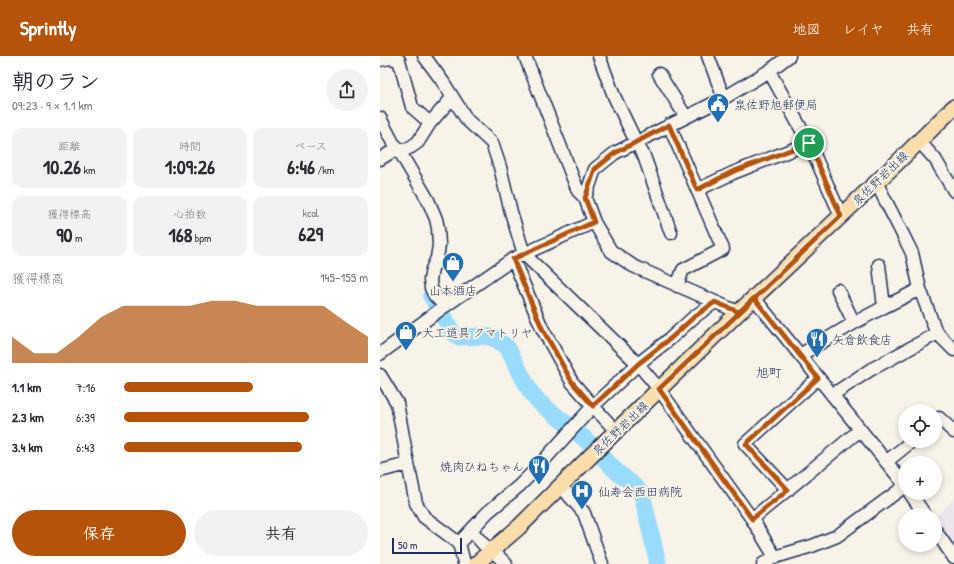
<!DOCTYPE html>
<html lang="ja">
<head>
<meta charset="utf-8">
<style>
	:root { --surface:#fff; --page:#f2f2f3; --text:#2b2b33; --muted:#7c7c81; --accent:#b45309 }
	body { margin:0; font-family:"Patrick Hand","Klee One",sans-serif; background:var(--page); color:var(--text); height:100vh; display:flex; flex-direction:column; font-size:15px; white-space:nowrap }
	* { box-sizing:border-box; margin:0 }
	p { font-size:13px; color:var(--muted) }
	.icon { flex:none; width:22px; height:22px; fill:none; stroke:currentColor; stroke-width:2; stroke-linecap:round; stroke-linejoin:round }
	.map { position:relative; flex:1; overflow:hidden }
	.panel { display:flex; flex-direction:column; background:var(--surface); width:380px }
	.panel>* { flex:none }
	.controls { position:absolute; left:518px; top:348px; display:grid; gap:8px }
	.controls a { display:grid; place-items:center; width:44px; height:44px; border-radius:50%; background:var(--surface); box-shadow:0 2px 6px #0003; font-size:20px }
	.scale { position:absolute; left:12px; bottom:10px; width:70px; box-sizing:border-box; padding-left:4px; border:2px solid #1b2f5e; border-top:0; font-size:11px; line-height:14px; white-space:nowrap; color:#1b2f5e; -webkit-text-stroke:3px #f7f3e8; paint-order:stroke }
	.pin { position:absolute; display:grid; place-items:center; width:34px; height:34px; color:#fff; margin:-17px; border:2px solid #fff; border-radius:50%; box-shadow:0 1px 4px #0007 }
	.round { display:grid; place-items:center; flex:none; width:42px; height:42px; border-radius:21px; background:var(--page) }
	.headline { display:flex; align-items:center; justify-content:space-between; height:68px; padding:0 12px }
	h1 { font-size:22px; font-weight:700; line-height:30px }
	.metrics { display:grid; grid-template-columns:repeat(3,1fr); gap:6px; height:68px; padding:4px 12px }
	.metrics div { display:grid; align-content:center; border-radius:10px; background:var(--page); text-align:center }
	.metrics b { font-size:20px; font-weight:700 }
	.metrics small { font-size:11px; font-weight:400 }
	.metrics p { font-size:11px }
	.chart { height:112px; padding:8px 12px }
	.chart p { display:flex; justify-content:space-between }
	.chart svg { width:100%; height:72px; margin-top:4px; fill:var(--accent); opacity:.7 }
	.cta { display:flex; gap:8px; margin-top:auto; padding:8px 12px }
	.cta a { flex:1; height:46px; border-radius:24px; background:var(--accent); color:#fff; font-size:16px; font-weight:700; line-height:46px; text-align:center }
	.cta a+a { background:var(--page); color:var(--text) }
	ul { padding:0 12px; list-style:none; font-size:13px }
	li { display:grid; grid-template-columns:64px 48px 1fr; align-items:center; height:30px }
	li i { height:10px; border-radius:5px; background:var(--accent) }
	header { display:flex; align-items:center; gap:24px; box-sizing:border-box; height:56px; padding:0 20px; background:var(--accent); color:#fff }
	header strong { font-size:19px }
	nav { display:flex; gap:22px; margin-inline-start:auto; font-size:14px }
	main { display:flex; flex:1; min-height:0 }
	.map>svg:first-child { display:block }
	.built { fill:#ebe5ed }
	.lines { fill:none; stroke-linecap:round; stroke-linejoin:round }
	.river { stroke:#98dbfa; stroke-width:17 }
	.minor-casing { stroke:#1b2f5e; stroke-width:15 }
	.major-casing { stroke:#1b2f5e; stroke-width:18 }
	.minor { stroke:#f7f3e8; stroke-width:12 }
	.major { stroke:#faddab; stroke-width:15 }
	.route-casing { stroke:#fff; stroke-width:8 }
	.route { stroke:#b45309; stroke-width:5 }
	.labels { text-anchor:middle; dominant-baseline:central; stroke-width:4; stroke-linejoin:round; paint-order:stroke }
	.poi-label { font-size:12px; fill:#1b2f5e; stroke:#f7f3e8; text-anchor:start }
	.street-label { font-size:12px; fill:#1b2f5e; stroke:#f7f3e8 }
	.neighbourhood-label { font-size:13px; fill:#1b2f5e; stroke:#f7f3e8 }
</style>
</head>
<body>
<header>
<strong>Sprintly</strong>
<nav><a>地図</a><a>レイヤ</a><a>共有</a></nav>
</header>
<main>
<section class="panel">
<div class="headline"><div><h1>朝のラン</h1><p>09:23 · 9 × 1.1 km</p></div><a class="round"><svg class="icon" aria-label="share" viewBox="0 0 24 24"><path d="M12 15V3M7 8l5-5 5 5M5 13v7h14v-7"/></svg></a></div>
<div class="metrics">
<div><p>距離</p><b>10.26<small> km</small></b></div>
<div><p>時間</p><b>1:09:26</b></div>
<div><p>ペース</p><b>6:46<small> /km</small></b></div>
</div>
<div class="metrics">
<div><p>獲得標高</p><b>90<small> m</small></b></div>
<div><p>心拍数</p><b>168<small> bpm</small></b></div>
<div><p>kcal</p><b>629</b></div>
</div>
<div class="chart"><p><span>獲得標高</span>145–155 m</p>
<svg viewBox="0 0 160 44" preserveAspectRatio="none"><path d="M0 44V28L10 38L20 38L30 28L40 16L50 9L60 9L70 9L80 9L90 6L100 6L110 9L120 9L130 9L140 9L150 19L160 28V44z"/></svg>
</div>
<ul>
<li><b>1.1 km</b>7:16<i style="width:53%"></i></li>
<li><b>2.3 km</b>6:39<i style="width:76%"></i></li>
<li><b>3.4 km</b>6:43<i style="width:73%"></i></li>
</ul>
<div class="cta"><a>保存</a><a>共有</a></div>
</section>
<div class="map">
<svg width="574" height="508" viewBox="0 0 574 508">
	<rect width="100%" height="100%" fill="#f7f3e8"/>
	<filter id="ink" filterUnits="userSpaceOnUse"><feTurbulence type="fractalNoise" baseFrequency=".025" numOctaves="2"/><feDisplacementMap in="SourceGraphic" scale="8" xChannelSelector="R" yChannelSelector="G"/><feConvolveMatrix kernelMatrix="1 2 1 2 8 2 1 2 1" color-interpolation-filters="sRGB"/></filter>
	<g filter="url(#ink)">
		<!-- built -->
		<path class="built" d="M574,443V491L555,464V462Z"/>
		<g class="lines">
			<!-- river -->
			<path class="river" d="M51,240L73,277L79,281L106,280L116,283L127,291L150,335L159,346L204,382L237,416L250,426L261,437L263,442L278,508"/>
			<!-- minor casing -->
			<g class="minor-casing">
				<path id="minor" d="M44,0L63,26L87,64L112,87L120,111L131,156L144,198L258,308L279,333L372,463L395,501
					M145,0L198,135L205,142
					M219,0L234,40L256,86L264,100L291,177
					M328,0L337,24L344,42
					M0,4L10,2L19,4L32,51L50,67
					M389,15L429,87L461,160
					M279,18L306,61
					M0,62L13,87L18,92L24,103L48,144L56,163L58,172L59,189L57,202L52,213L50,224L51,232L55,240L65,250
					M289,69L343,193L303,214L297,230
					M539,85L555,103L574,135
					M20,96L31,91L38,86L50,67L72,42
					M0,103L18,92
					M496,126L522,177L532,197L540,233L504,251
					M317,134L353,117L429,87
					M133,203L162,272L192,326L213,350L236,375
					M540,233L556,276L574,294
					M458,234L474,267
					M374,242L525,429
					M359,256L349,252L253,210L231,195L214,166L205,142L215,113L235,97L344,42L389,15L409,0
					M0,298L65,250L133,203L214,166
					M420,299L474,267L504,251L499,209
					M0,319L17,347L28,408L36,447L44,461L79,487L84,507L86,508
					M452,339L490,314L558,277
					M555,366L559,362L574,376
					M506,406L532,385
					M0,415L28,408
					M178,432L186,436L204,457L222,508
					M408,434L365,388L438,322
					M530,437L545,459
					M372,463L480,374
					M555,474L574,502
					M89,476L95,479L104,489L112,494L126,508
					M79,487L108,456L139,430L156,413L213,350L258,308L291,282L314,261L335,246
					M383,508L395,501L432,490L457,480L525,430"/>
			</g>
			<!-- major casing -->
			<g class="major-casing">
				<path id="major" d="M96,508L139,471L236,375L359,256L518,106L574,51"/>
			</g>
			<!-- minor -->
			<use href="#minor" class="minor"/>
			<!-- major -->
			<use href="#major" class="major"/>
		</g>
	</g>
	<g class="lines" filter="url(#ink)">
		<!-- route casing -->
		<g class="route-casing">
			<path id="route" d="M429,87L352,116L317,134L289,69L235,97L215,113L205,142L214,166L133,203L162,272L192,326L213,350L258,308L291,282L314,261L335,246L359,256L374,242L438,322L366,388L408,434L372,463L279,333L461,160L429,87"/>
		</g>
		<!-- route -->
		<use href="#route" class="route"/>
	</g>
	<!-- icons -->
	<defs>
		<g id="civic-pin" transform="scale(1.15)"><path d="M0 17L-7.5 6A9.5 9.5 0 1 1 7.5 6Z" fill="#1f6fb2" stroke="#f7f3e8"/><path d="M-.6-6.5H3V-4.5H.6V-3L4-1V1h2V6H-6V1h2V-1L-.6-3ZM-1.2 2.5V6h2.4V2.5Z" fill="#fff"/></g>
		<g id="shop-pin" transform="scale(1.15)"><path d="M0 17L-7.5 6A9.5 9.5 0 1 1 7.5 6Z" fill="#1f6fb2" stroke="#f7f3e8"/><path d="M-5-2.5h2.3a2.7 3.5 0 0 1 5.4 0H5L5.5 6h-11ZM-1.5-2.5h3a1.5 2.3 0 0 0-3 0Z" fill="#fff"/></g>
		<g id="restaurant-pin" transform="scale(1.15)"><path d="M0 17L-7.5 6A9.5 9.5 0 1 1 7.5 6Z" fill="#1f6fb2" stroke="#f7f3e8"/><path d="M-5-6h1v4h1v-4h1v4h1v-4h1v5L-1.5 .5V6h-2V.5L-5-1ZM5-6V6H3V1.5H1.5Q1.5-4 5-6Z" fill="#fff"/></g>
		<g id="hospital-pin" transform="scale(1.15)"><path d="M0 17L-7.5 6A9.5 9.5 0 1 1 7.5 6Z" fill="#1f6fb2" stroke="#f7f3e8"/><path d="M-5-5h3v3.5h4V-5h3V5h-3V1.5h-4V5h-3Z" fill="#fff"/></g>
	</defs>
	<g fill-rule="evenodd">
		<use href="#civic-pin" x="338" y="48"/>
		<use href="#shop-pin" x="73" y="207"/>
		<use href="#shop-pin" x="26" y="276"/>
		<use href="#restaurant-pin" x="437" y="283"/>
		<use href="#restaurant-pin" x="159" y="410"/>
		<use href="#hospital-pin" x="202" y="435"/>
	</g>
	<g class="labels">
		<!-- poi labels -->
		<g class="poi-label">
			<text x="354" y="48">泉佐野旭郵便局</text>
			<text x="73" y="234" text-anchor="middle">山本酒店</text>
			<text x="42" y="276">大工道具 クマトリヤ</text>
			<text x="452" y="283">矢倉飲食店</text>
			<text x="144" y="410" text-anchor="end">焼肉ひねちゃん</text>
			<text x="218" y="435">仙寿会西田病院</text>
		</g>
		<!-- street labels -->
		<g class="street-label">
			<text transform="translate(500 122) rotate(-44)">泉佐野岩出線</text>
			<text transform="translate(240 372) rotate(-44)">泉佐野岩出線</text>
		</g>
		<!-- neighbourhood labels -->
		<g class="neighbourhood-label">
			<text x="389" y="316">旭町</text>
		</g>
	</g>
</svg>
<div class="controls">
<a><svg class="icon" aria-label="locate" viewBox="0 0 24 24"><circle cx="12" cy="12" r="6"/><path d="M12 2v4M12 18v4M2 12h4M18 12h4"/></svg></a>
<a>+</a>
<a>−</a>
</div>
<div class="scale">50 m</div>
<div class="pin" style="left:429px;top:87px;background:#1e9e55"><svg class="icon" aria-label="arrive" viewBox="0 0 24 24"><path d="M6 21V4h12l-3 4 3 4H6"/></svg></div>
</div>
</main>
</body>
</html>
